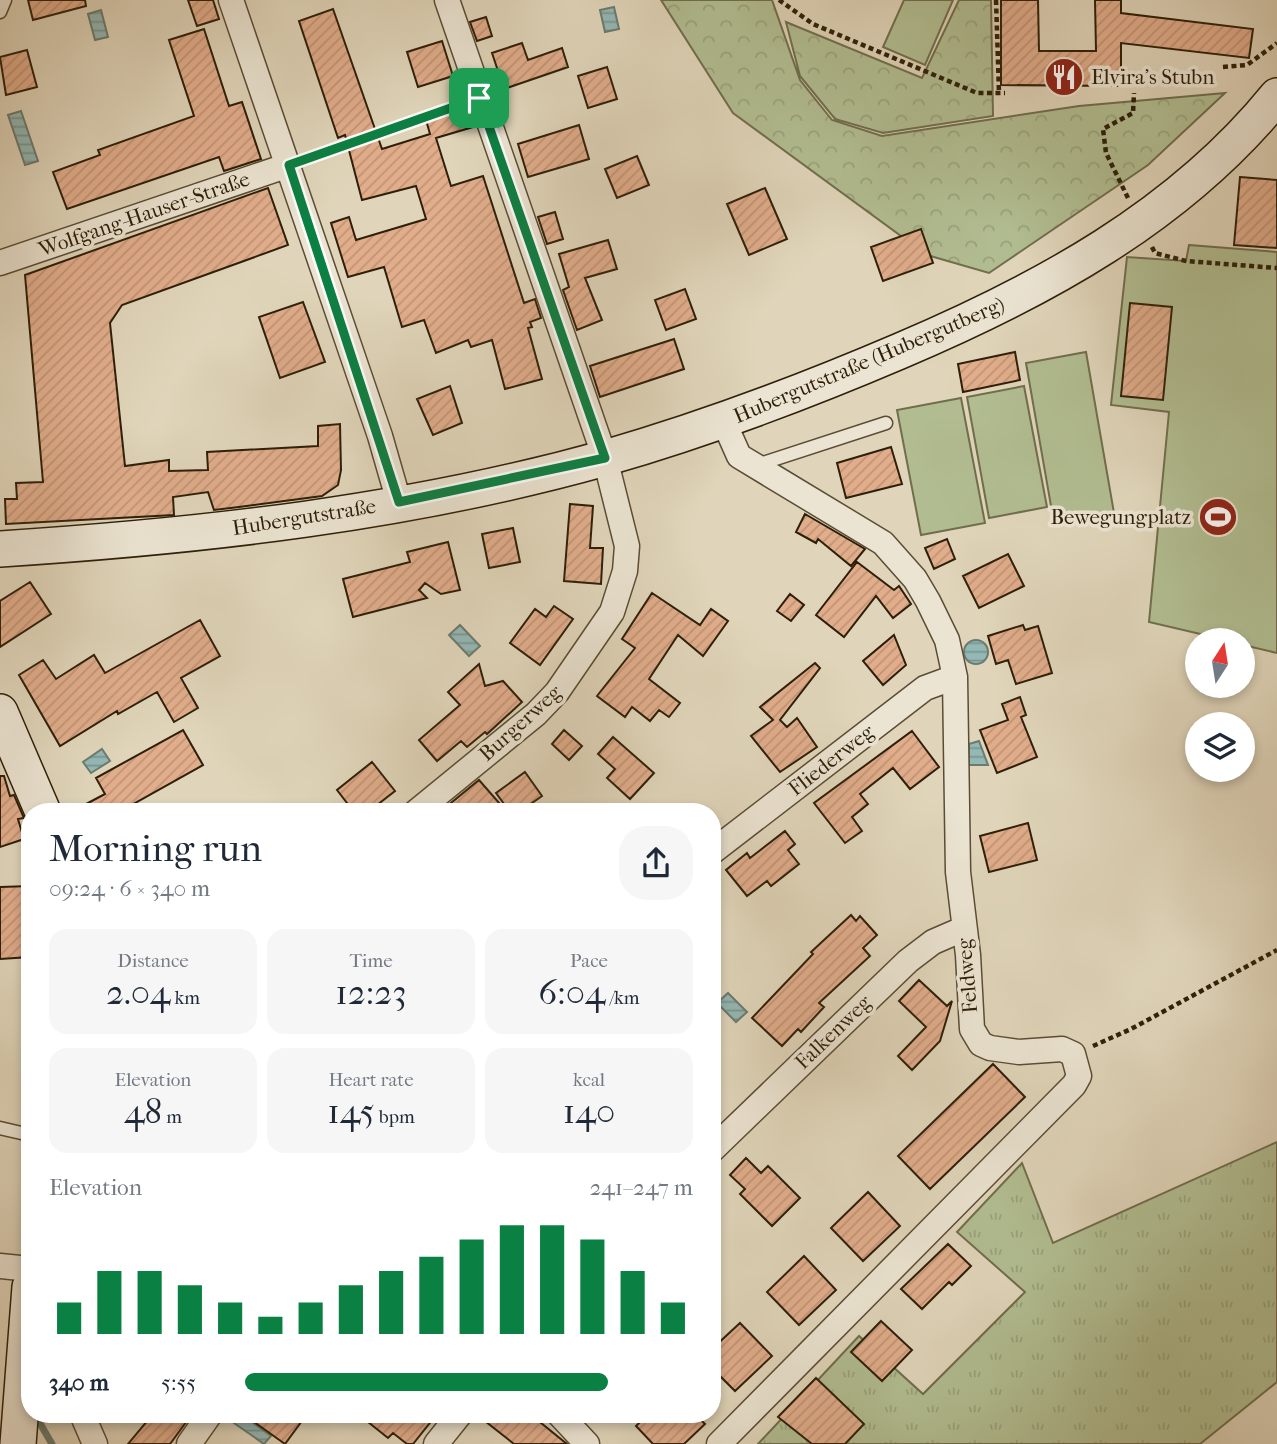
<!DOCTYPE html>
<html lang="en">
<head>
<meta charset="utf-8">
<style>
	:root { --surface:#fff; --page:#f6f6f7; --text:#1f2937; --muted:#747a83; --accent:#0b8043 }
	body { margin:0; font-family:"IM FELL French Canon",serif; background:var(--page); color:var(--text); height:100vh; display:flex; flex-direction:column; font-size:26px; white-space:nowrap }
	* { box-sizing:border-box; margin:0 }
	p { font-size:23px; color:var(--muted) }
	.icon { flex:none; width:38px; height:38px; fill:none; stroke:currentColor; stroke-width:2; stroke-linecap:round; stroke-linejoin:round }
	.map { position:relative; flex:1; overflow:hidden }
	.side { position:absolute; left:21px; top:803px; width:700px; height:620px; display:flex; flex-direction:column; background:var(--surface); border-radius:28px; box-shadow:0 4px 10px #0003 }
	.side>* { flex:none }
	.needle { width:46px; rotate:12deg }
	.fabs { position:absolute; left:1185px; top:628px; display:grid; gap:14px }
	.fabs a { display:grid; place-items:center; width:70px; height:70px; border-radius:50%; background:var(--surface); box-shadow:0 4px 10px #0003; font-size:35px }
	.pin { position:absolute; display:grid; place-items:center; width:60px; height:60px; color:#fff; margin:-30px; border-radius:14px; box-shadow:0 4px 10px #0006 }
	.round { display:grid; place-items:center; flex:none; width:74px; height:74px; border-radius:28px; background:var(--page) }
	.summary { display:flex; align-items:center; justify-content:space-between; height:119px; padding:0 28px }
	h1 { font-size:38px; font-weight:600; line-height:52px }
	.figures { display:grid; grid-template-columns:repeat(3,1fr); gap:10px; height:119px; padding:7px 28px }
	.figures div { display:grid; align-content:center; border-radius:18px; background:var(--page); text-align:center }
	.figures b { font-size:35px; font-weight:600 }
	.figures small { font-size:19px; font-weight:400 }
	.figures p { font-size:19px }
	.chart { height:196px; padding:14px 28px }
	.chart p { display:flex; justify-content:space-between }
	.chart svg { width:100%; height:126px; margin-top:7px; stroke:var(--accent); stroke-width:6 }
	ul { padding:0 28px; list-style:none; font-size:23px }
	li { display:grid; grid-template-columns:112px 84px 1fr; align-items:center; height:52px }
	li i { height:18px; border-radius:9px; background:var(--accent) }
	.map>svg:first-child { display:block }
	.grass { fill:url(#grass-tufts); stroke:#706e4d; stroke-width:2 }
	.forest { fill:url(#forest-crowns); stroke:#706e4d; stroke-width:2 }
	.garden { fill:#b1bd91; stroke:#706e4d; stroke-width:2 }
	.water { fill:url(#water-rules); stroke:#6b7b70; stroke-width:2 }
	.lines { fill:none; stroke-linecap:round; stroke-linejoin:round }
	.stream { stroke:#6b7b70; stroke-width:7 }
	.building { fill:url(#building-hatch); stroke:#2e1f09; stroke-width:2 }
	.lane-casing { stroke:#5a4c35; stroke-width:15 }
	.street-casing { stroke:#5a4c35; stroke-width:27 }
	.secondary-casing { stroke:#2e1f09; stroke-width:38 }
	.path { stroke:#2e1f09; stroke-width:4.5; stroke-dasharray:5 3.5; stroke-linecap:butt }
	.lane { stroke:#ebe4d2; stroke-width:12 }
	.street { stroke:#ebe4d2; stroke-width:24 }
	.secondary { stroke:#ebe4d2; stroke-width:35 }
	.route-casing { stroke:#fff; stroke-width:14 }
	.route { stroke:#0b8043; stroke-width:9 }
	.labels { text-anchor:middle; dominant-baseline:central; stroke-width:7; stroke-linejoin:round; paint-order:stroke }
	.poi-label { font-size:21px; fill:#2e1f09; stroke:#ebe4d2; text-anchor:start }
	.street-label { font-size:21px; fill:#2e1f09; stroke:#ebe4d2 }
</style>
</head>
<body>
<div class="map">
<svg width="1277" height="1444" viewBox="0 0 1277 1444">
	<defs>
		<pattern id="grass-tufts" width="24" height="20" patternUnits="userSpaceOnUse" patternTransform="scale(1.75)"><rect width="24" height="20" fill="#b1bd91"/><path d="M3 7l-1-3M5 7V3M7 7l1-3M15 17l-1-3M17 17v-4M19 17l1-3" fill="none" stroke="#99a27c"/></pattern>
		<pattern id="forest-crowns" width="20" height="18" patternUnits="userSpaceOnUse" patternTransform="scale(1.75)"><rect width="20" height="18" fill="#b1bd91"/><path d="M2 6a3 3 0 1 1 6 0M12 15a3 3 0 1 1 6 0" fill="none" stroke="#99a27c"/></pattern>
		<pattern id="water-rules" width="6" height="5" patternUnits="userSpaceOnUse" patternTransform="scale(1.75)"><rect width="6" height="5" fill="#94b8b5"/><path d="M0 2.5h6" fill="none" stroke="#799591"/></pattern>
		<pattern id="building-hatch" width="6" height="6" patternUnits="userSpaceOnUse" patternTransform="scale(1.75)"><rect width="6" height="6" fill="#e1ad8b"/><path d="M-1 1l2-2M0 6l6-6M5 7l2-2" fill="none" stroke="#c19477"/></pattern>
	</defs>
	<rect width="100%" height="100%" fill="#e0d5ba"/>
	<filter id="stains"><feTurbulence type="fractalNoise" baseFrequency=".00286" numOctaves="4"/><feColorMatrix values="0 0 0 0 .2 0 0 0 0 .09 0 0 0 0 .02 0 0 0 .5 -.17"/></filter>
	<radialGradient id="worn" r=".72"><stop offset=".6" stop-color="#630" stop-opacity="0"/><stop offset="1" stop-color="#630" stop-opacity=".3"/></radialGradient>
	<!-- grass -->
	<path class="grass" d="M1277,1142V1382L1200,1444H758L859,1336L923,1394L1025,1292L957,1232L1022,1163L1053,1243Z"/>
	<!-- forest -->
	<path class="forest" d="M661,0H772L800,80L832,120L882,136L1079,106L1225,93L1148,165L989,273L927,255L733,113Z
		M959,0H991L993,116L883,133L835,119L800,76L786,22L922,78Z"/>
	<!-- garden -->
	<path class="garden" d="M904,0H953L925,65L883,47Z
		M1189,245L1277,252V653L1243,645L1242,640H1226L1149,622L1169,412L1111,405L1127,257L1186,261Z
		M1086,352L1114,513L1054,523L1026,363Z
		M1024,386L1047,507L989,518L967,397Z
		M961,398L985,523L921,535L897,410Z"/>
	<!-- water -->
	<path class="water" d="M614,7L619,29L605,32L600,10Z
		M101,10L108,37L95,40L88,14Z
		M21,111L38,161L25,165L8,115Z
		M460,625L480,646L469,656L449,635Z
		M964 652a12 12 0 1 1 24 0a12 12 0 1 1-24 0Z
		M979,741L988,765H969V744Z
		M102,749L110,761L91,773L83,762Z
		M728,993L747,1012L736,1022L717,1003Z
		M241,1414L271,1436L264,1444L234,1423Z"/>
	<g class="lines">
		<!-- stream -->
		<path class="stream" d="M28,1417L38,1420L52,1444"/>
	</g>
	<!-- building -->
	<path class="building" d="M28,0H85L86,6L33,20Z
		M188,0H213L219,19L197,26Z
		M1001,0H1038L1039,51H1096L1095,0H1121V13L1253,29L1249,58L1121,43V86L1001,85Z
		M333,9L382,149L430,134L426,120L467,107L473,127L436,138L451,186L483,176L524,303L535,299L541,318L530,322L532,327L528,328L542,379L505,389L492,340L471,347L468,340L436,353L424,320L402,327L384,267L348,277L331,223L349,217L356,240L426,219L416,186L362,200L345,135L338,138L299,21Z
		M486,17L492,36L477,41L470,22Z
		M204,29L229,106L242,102L261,159L224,171L219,157L67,209L53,172L100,155L98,150L194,116L169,40Z
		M442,41L453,76L418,87L407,52Z
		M522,43L528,60L562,48L568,67L504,89L492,53Z
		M27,50L37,87L6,95L0,57Z
		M607,67L617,99L588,108L578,76Z
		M579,125L589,159L528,177L518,144Z
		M637,156L649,185L617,198L605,169Z
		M1240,177L1277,180V248L1234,245Z
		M268,188L288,245L122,305L110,323L125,466L169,460V471L208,470L207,452L318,446V426L340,424L341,470L338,485L322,496L239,507L214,510L208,492L173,497L174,515L6,524L5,499H17L16,483L43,482L25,275Z
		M765,188L787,239L749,255L727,204Z
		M555,212L563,239L547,244L538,217Z
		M921,229L933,263L883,281L871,247Z
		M608,240L617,269L585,278L602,320L577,330L563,290L569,287L559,254Z
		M685,289L696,319L666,330L655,300Z
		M303,302L325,362L280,378L259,317Z
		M1130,303L1172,307L1163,400L1121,396Z
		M674,339L684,369L600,397L590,366Z
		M1015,352L1020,380L963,392L958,364Z
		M450,386L462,423L433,435L417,399Z
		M891,447L902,484L846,498L837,463Z
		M570,504L593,506L590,548H603L601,584L564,581Z
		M805,514L865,549L851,566L818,539L816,543L796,532Z
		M513,528L520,562L489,568L482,534Z
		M947,539L955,559L934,569L925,548Z
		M448,542L460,590L441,594L425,583L419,590L427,598L353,617L343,579L410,562L407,552Z
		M1008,554L1024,586L979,608L963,576Z
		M857,562L894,590L899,586L911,604L893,618L876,596L844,637L816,615Z
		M30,582L51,614L0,647V601Z
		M652,593L700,625L711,609L728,621L703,656L678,635L649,679L680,703L669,717L659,710L650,721L632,707L625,717L597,696L635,648L622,639Z
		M790,594L804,605L791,621L777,611Z
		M554,606L573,619L540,665L510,643L535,609L546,617Z
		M200,620L220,656L181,678L198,708L174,722L157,692L118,714L117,711L60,746L19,675L43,660L56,679L94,655L105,673Z
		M1023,625L1025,630L1038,626L1052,673L1016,684L1008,660L996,664L988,636Z
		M894,635L906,665L883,685L863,661Z
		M815,663L820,668L780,720L787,727L797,718L817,747L780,772L751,736L773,720L760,707Z
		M479,664L485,686L503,681L522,702L487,734L485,732L467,747L461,741L437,761L419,740L460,705L448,692Z
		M1020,697L1026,715L1021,717L1037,757L997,773L980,730L1008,720L1002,704Z
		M183,730L203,765L130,806L133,812H71L105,794L96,778Z
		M564,730L582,746L569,760L552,744Z
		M912,731L939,767L910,789L893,768L860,794L868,804L852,817L862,831L845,843L814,803Z
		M613,737L654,773L630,799L607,778L615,769L598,754Z
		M372,762L395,791L368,812H354L337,790Z
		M525,772L542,796L519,812H510L496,793Z
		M0,776H4L10,796L14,795L24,818L18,819L24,839L0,847Z
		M479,780L500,804L491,812H440Z
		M1028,823L1037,860L989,872L980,836Z
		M785,831L795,844L788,850L799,864L771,886L767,881L747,896L726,870L747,853L750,858Z
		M30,886V957L0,959V887Z
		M851,915L856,921L860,916L877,935L863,948L870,956L819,1003L824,1007L801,1032L798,1029L782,1046L752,1018L813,954L811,952Z
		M919,980L947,1006L952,1001L940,1041L912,1070L898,1056L926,1027L899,1001Z
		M993,1064L1025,1097L930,1189L898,1156Z
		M746,1158L761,1173L768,1166L800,1198L772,1226L740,1194L745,1189L730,1175Z
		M868,1192L900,1226L863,1261L831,1228Z
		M948,1244L971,1266L952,1285L949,1282L922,1309L901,1289Z
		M804,1256L836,1290L799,1325L767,1292Z
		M881,1321L912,1350L882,1381L851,1352Z
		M740,1323L772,1356L735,1391L712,1368V1349Z
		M816,1378L864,1424L845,1444H812L778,1417Z
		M153,1414H192L170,1444H128Z
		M243,1414H307L285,1444Z
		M358,1414H437L413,1444H407L393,1433L388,1438Z
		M476,1414H530L567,1444H514Z
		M648,1414H695L705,1424L684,1444H653L636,1426Z"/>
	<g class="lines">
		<!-- lane casing -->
		<g class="lane-casing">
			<path id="lane" d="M0,12L5,0
				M757,465L886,423
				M0,1128L30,1135"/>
		</g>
		<!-- street casing -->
		<g class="street-casing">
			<path id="street" d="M231,0L380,436L399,502
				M0,263L289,165
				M416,812L536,714L557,692L612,612L625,571L627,546L605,458L447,0
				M712,852L925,688L955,677
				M712,1150L908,961L933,942L963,929
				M0,1266L30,1269
				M82,1414L95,1444
				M559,1414L587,1444
				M189,1444L210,1414
				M436,1444L460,1414
				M719,1444L1074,1085L1079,1076L1073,1054L1062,1049L1019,1052L990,1048L981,1044L972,1029L968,955L958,872L955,677L947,640L928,601L915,579L883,543L739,456L723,420"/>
		</g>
		<!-- secondary casing -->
		<g class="secondary-casing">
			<path id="secondary" d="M0,549C203,536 409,513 605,458C706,429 804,392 900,351C1041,291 1179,217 1277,96
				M0,712L43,812
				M18,1444L30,1287"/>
		</g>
		<!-- path -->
		<path class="path" d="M779,0L813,24L977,93H1005
			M996,0L999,93
			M1223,67L1247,65L1277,43
			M308,158L462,104
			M1128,198L1106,153L1103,129L1133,113L1134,93
			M1152,247L1155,253L1186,261L1277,268
			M1093,1046L1131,1029L1277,950"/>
		<!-- lane -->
		<use href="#lane" class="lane"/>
		<!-- street -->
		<use href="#street" class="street"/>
		<!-- secondary -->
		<use href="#secondary" class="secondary"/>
	</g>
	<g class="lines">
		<!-- route casing -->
		<g class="route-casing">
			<path id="route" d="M479,98L605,458L399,502L289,165Z"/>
		</g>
		<!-- route -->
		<use href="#route" class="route"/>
	</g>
	<!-- icons -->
	<defs>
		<g id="restaurant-disc" transform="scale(2.0125)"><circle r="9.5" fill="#8f2418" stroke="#ebe4d2"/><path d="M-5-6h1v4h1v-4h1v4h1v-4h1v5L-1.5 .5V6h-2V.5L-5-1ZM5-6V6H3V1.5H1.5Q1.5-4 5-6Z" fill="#fff"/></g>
		<g id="stadium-disc" transform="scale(2.0125)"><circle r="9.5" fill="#8f2418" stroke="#ebe4d2"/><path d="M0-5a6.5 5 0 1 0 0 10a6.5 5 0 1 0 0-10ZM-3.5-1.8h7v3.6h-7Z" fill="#fff"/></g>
	</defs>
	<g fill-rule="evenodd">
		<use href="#restaurant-disc" x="1064" y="77"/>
		<use href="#stadium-disc" x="1218" y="517"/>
	</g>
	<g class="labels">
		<!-- poi labels -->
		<g class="poi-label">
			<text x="1091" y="77">Elvira's Stubn</text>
			<text x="1191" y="517" text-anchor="end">Bewegungplatz</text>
		</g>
		<!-- street labels -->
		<g class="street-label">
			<text transform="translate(144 214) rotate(-19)">Wolfgang-Hauser-Straße</text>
			<text transform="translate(869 360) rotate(-23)">Hubergutstraße (Hubergutberg)</text>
			<text transform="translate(304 517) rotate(-9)">Hubergutstraße</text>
			<text transform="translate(520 723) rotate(-42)">Burgerweg</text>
			<text transform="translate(831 760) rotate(-38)">Fliederweg</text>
			<text transform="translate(967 976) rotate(-95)">Feldweg</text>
			<text transform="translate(833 1032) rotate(-44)">Falkenweg</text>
		</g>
	</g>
	<rect width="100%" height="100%" filter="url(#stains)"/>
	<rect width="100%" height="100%" fill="url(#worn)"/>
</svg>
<div class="fabs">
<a><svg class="needle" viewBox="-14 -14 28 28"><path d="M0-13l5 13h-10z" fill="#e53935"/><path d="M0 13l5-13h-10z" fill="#747a83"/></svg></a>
<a><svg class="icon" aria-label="layers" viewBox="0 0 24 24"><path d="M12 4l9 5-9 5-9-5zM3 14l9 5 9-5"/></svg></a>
</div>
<div class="pin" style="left:479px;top:98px;background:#1e9e55"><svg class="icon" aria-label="arrive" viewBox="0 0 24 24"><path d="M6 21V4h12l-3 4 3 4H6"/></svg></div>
<section class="side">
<div class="summary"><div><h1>Morning run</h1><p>09:24 · 6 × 340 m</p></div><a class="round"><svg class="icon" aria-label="share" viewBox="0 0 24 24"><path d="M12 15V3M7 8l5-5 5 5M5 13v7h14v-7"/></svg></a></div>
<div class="figures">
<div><p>Distance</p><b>2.04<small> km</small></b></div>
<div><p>Time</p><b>12:23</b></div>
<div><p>Pace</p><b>6:04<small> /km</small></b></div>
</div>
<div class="figures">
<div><p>Elevation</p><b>48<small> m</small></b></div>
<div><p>Heart rate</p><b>145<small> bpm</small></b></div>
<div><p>kcal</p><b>140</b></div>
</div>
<div class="chart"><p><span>Elevation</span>241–247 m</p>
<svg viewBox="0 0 160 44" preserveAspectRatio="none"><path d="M5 44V33M15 44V22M25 44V22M35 44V27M45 44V33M55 44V38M65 44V33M75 44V27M85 44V22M95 44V17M105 44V11M115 44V6M125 44V6M135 44V11M145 44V22M155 44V33"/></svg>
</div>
<ul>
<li><b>340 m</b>5:55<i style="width:81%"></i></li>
</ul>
</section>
</div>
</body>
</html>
